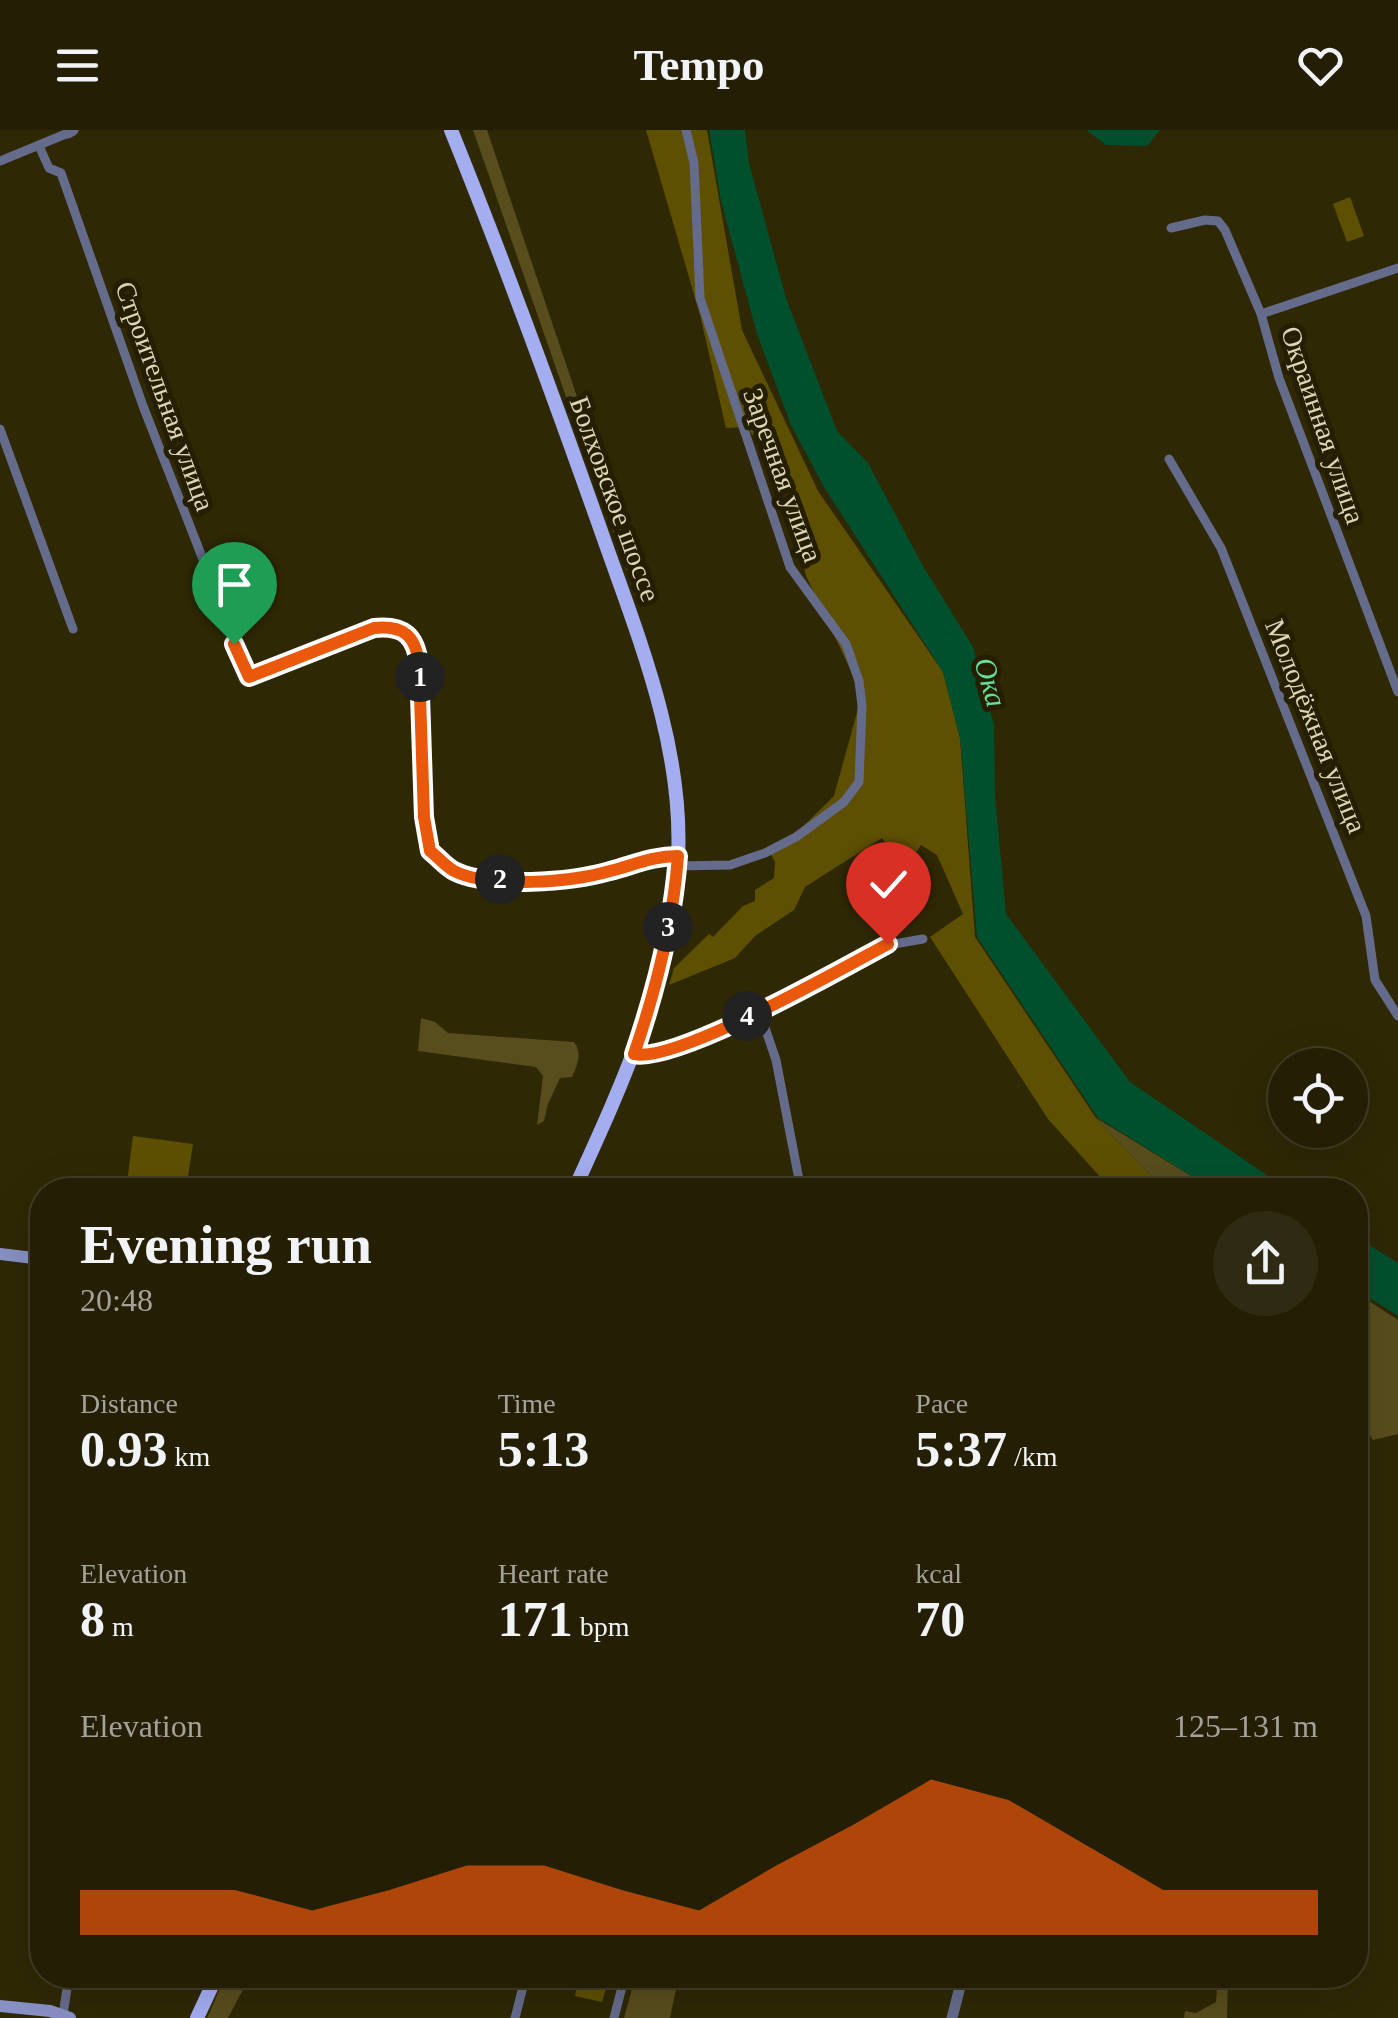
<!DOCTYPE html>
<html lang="en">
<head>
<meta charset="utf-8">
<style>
	:root { --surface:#231e04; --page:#2f2b13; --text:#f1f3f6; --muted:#a3a29a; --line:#403c26; --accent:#ea580c }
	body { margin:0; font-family:Georgia,serif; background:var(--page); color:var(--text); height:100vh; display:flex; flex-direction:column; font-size:38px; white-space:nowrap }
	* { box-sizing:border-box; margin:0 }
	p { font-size:32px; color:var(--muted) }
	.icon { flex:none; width:55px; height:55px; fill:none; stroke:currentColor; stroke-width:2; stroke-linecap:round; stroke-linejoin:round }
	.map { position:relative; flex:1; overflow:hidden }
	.sheet { position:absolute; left:30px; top:1048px; width:1338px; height:810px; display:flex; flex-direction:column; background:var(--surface); border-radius:40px; box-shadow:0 10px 40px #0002,0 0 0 2px var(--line) }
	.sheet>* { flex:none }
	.fabs { position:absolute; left:1268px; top:918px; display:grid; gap:20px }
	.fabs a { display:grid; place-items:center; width:100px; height:100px; border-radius:50%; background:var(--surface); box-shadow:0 10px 40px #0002,0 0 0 2px var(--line); font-size:50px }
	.pin { position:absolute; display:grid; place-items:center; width:85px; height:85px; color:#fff; margin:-102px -42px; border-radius:50% 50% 50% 0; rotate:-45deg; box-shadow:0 0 10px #0007 }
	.pin .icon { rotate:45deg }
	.km { position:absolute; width:50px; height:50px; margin:-25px; border-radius:50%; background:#222; color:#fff; font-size:28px; line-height:50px; text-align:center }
	.round { display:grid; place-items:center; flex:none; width:105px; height:105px; border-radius:52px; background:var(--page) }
	.overview { display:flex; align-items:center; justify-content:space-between; height:170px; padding:0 50px }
	h1 { font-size:55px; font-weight:600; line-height:75px }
	.metrics { display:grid; grid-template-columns:repeat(3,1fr); gap:15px; height:170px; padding:10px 50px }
	.metrics div { display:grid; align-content:center }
	.metrics b { font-size:50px; font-weight:600 }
	.metrics small { font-size:28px; font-weight:400 }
	.metrics p { font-size:28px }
	.chart { height:280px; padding:20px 50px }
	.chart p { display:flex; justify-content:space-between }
	.chart svg { width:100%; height:180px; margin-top:10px; fill:var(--accent); opacity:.7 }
	header { display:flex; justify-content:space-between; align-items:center; height:130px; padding:0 50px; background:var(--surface); font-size:45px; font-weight:600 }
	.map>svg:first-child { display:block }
	.green { fill:#5e5003 }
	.forest { fill:#584d1d }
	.water { fill:#00502e }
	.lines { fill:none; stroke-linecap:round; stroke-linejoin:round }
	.minor { stroke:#656b8b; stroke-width:9 }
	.tertiary { stroke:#656b8b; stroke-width:11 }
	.secondary { stroke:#8890c4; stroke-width:12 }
	.primary { stroke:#a3adf0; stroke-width:14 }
	.route-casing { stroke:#fff; stroke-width:20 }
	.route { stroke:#ea580c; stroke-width:12 }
	.labels { text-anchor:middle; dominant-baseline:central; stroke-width:10; stroke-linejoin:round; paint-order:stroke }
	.street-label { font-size:28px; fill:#dcd5b6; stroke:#251e00 }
	.water-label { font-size:30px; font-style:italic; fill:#65dd9c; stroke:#251e00 }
</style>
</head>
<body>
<header><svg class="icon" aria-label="menu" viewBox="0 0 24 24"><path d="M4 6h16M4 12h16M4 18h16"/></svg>Tempo<svg class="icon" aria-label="heart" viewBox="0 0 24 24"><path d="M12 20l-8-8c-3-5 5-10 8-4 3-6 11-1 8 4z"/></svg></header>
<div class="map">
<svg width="1398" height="1888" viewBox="0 0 1398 1888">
	<rect width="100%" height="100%" fill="#2f2805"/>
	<!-- green -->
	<path class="green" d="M646,0H707L742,200L818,361L943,542L960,608L975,807L1096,988L1164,1060H1112L1048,989L930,807L963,784L937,725L921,715L910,731L896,728L882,708L805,757L794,780L755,806L735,828L669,855L674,838L709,804L713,807L743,776L755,771V760L774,748L775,732L770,723L781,718L834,666L862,564L806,446L789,348L746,297L726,298L700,185Z
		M1350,67L1364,106L1347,112L1333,74Z
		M133,1006L193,1014L186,1060H126Z
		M579,1845H627L625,1854L608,1851L602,1872L575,1866Z"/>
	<!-- forest -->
	<path class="forest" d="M473,0H487L646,471L638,473Z
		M421,888L435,892L448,903L574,912C583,924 577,935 572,947L560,948L548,974L544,991L537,995L543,946L536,937L418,921Z
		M1096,988L1211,1058L1214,1060H1164Z
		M1355,1162L1398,1190V1304L1373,1310L1355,1282Z
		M226,1845H236L235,1850H248L228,1888H207Z
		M636,1845H679L670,1888H624Z
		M1218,1845H1228L1227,1888H1184L1185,1881L1196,1883L1216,1872Z"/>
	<!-- water -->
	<path class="water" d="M709,0H745L749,33L786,168L837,301L868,333L923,436L973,517L994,594L995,666L1006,784L1130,952L1289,1060H1214L1098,988L977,807L960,608L943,542L824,357L791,295L757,204L721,71Z
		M1086,0H1160L1147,16L1106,15Z
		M1355,1106L1398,1133V1186L1355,1159Z"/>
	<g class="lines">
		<!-- minor -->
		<path class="minor" d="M39,16L49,38L61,43L143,276L249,547L375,498H398L416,513L418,524L423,588L424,687L430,721L450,738L492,749L562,750L606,743L648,728L678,726
			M0,31L68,3L67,0
			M1171,98L1205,90L1218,91L1225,100L1261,184L1279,248L1398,562
			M1261,184L1398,138
			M0,299L73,499
			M1169,329L1221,418L1366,786L1375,850L1398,886
			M677,736L730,735L765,723L796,707L844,672L859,652L862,576L859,551L846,514L790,437L700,168L694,33L686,0
			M759,880L776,930L801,1060
			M634,924C677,935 841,838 888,815L923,809
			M1355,1586L1361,1585
			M63,1885L69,1845
			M515,1888L526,1845
			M614,1888L625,1845"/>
		<!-- tertiary -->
		<path class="tertiary" d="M68,3L73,0
			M952,1888L963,1845"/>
		<!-- secondary -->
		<path class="secondary" d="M0,1124L42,1129
			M0,1876L50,1881L70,1888"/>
		<!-- primary -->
		<path class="primary" d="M451,0C504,131 553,265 600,398C637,504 684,615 678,729C672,847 622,955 574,1060
			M197,1888L217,1845"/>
	</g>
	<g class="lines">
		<!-- route casing -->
		<g class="route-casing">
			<path id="route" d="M234,514L249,547L374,498C404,495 416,506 419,535L424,687L430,721C438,727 445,736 454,741C490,759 572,752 610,741C634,735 652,726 678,726C673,794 656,860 634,924C675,934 843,838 888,814"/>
		</g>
		<!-- route -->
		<use href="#route" class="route"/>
	</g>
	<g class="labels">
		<!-- street labels -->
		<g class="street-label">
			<text transform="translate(165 266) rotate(70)">Строительная улица</text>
			<text transform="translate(1323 295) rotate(71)">Окраинная улица</text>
			<text transform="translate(783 345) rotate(70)">Заречная улица</text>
			<text transform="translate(615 369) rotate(70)">Болховское шоссе</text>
			<text transform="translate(1316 596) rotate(68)">Молодёжная улица</text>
		</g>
		<!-- water labels -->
		<g class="water-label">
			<text transform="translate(991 552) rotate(74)">Ока</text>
		</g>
	</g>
</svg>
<div class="fabs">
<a><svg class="icon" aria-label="locate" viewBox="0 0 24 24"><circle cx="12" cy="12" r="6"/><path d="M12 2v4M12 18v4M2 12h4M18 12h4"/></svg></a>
</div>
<div class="pin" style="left:234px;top:514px;background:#1e9e55"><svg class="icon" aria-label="arrive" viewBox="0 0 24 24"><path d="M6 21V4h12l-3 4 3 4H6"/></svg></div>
<div class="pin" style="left:888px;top:814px;background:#d93025"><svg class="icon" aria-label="check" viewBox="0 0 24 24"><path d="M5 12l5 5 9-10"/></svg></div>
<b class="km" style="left:420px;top:547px">1</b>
<b class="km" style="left:500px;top:749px">2</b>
<b class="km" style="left:668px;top:797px">3</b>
<b class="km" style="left:747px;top:886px">4</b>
<section class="sheet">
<div class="overview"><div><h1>Evening run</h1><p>20:48</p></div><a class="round"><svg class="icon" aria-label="share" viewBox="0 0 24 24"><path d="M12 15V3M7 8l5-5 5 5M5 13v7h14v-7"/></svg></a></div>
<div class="metrics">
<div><p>Distance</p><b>0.93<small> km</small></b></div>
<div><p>Time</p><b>5:13</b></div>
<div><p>Pace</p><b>5:37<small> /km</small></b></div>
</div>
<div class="metrics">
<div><p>Elevation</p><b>8<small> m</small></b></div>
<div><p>Heart rate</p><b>171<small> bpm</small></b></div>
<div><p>kcal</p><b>70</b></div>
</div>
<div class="chart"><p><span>Elevation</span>125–131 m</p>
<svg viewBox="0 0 160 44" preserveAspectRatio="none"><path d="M0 44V33L10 33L20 33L30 38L40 33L50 27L60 27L70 33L80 38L90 27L100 17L110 6L120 11L130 22L140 33L150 33L160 33V44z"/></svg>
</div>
</section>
</div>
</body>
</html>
